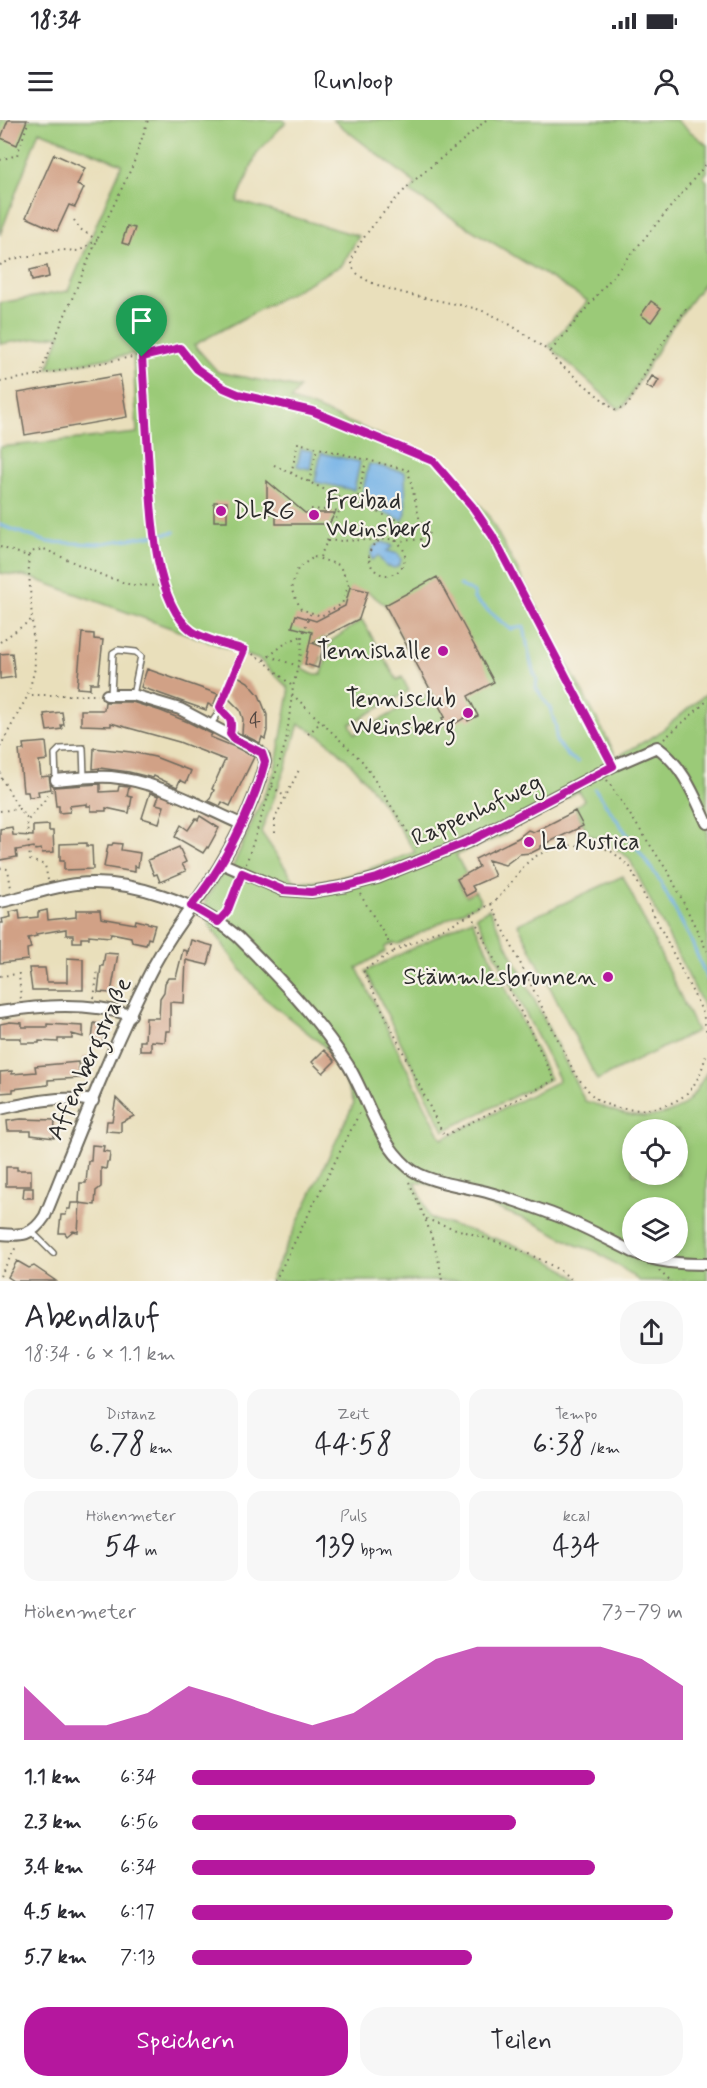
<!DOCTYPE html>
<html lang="de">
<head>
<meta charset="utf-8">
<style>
	:root { --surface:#fff; --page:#f7f7f7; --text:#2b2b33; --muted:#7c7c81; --accent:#b5179e }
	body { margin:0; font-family:Mynerve,sans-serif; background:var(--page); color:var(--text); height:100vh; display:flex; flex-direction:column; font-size:22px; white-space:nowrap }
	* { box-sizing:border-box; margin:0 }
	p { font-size:20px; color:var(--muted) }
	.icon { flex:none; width:33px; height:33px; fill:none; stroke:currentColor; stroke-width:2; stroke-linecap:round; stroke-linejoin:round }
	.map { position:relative; height:1161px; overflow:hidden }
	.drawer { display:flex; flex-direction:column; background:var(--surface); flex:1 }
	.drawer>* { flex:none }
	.tools { position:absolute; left:622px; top:999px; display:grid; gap:12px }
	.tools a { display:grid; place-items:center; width:66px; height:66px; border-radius:50%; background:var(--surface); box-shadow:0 3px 9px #0003; font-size:30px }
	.pin { position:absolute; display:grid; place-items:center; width:51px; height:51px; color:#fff; margin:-62px -26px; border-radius:50% 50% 50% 0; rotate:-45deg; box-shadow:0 0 6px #0007 }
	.pin .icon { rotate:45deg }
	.round { display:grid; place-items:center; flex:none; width:63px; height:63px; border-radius:24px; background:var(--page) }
	.overview { display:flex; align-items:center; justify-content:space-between; height:102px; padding:0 24px }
	h1 { font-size:33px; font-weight:600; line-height:45px }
	.figures { display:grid; grid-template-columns:repeat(3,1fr); gap:9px; height:102px; padding:6px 24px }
	.figures div { display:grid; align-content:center; border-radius:15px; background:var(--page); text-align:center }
	.figures b { font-size:30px; font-weight:600 }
	.figures small { font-size:16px; font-weight:400 }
	.figures p { font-size:16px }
	.chart { height:168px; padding:12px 24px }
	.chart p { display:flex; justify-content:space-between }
	.chart svg { width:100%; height:108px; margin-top:6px; fill:var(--accent); opacity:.7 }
	.button { display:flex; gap:12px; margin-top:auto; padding:12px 24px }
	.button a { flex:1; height:69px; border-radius:24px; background:var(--accent); color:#fff; font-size:24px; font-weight:600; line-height:69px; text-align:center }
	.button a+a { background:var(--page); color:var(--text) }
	ul { padding:0 24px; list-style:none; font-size:20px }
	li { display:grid; grid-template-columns:96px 72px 1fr; align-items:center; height:45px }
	li i { height:15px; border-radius:8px; background:var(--accent) }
	.status { display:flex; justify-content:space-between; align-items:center; height:42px; padding:0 30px; background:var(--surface); direction:ltr }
	.status svg { height:16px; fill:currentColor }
	header { display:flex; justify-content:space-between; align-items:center; height:78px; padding:0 24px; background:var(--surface); font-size:27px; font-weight:600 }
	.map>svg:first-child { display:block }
	.green { fill:#9bca78; stroke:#637a52; stroke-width:1.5; fill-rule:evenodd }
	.water { fill:#75b2e7; stroke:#506e89; stroke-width:1.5 }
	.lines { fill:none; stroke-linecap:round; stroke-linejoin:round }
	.stream { stroke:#75b2e7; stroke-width:3 }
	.building { fill:#d1a186 }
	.lane-casing { stroke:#6e6a5d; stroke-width:8 }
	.street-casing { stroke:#6e6a5d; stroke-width:14 }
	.path { stroke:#6e6a5d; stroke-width:2; stroke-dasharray:1.5 4.5; stroke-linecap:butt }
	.lane { stroke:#fff; stroke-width:5 }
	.street { stroke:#fff; stroke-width:10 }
	.route-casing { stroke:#fff; stroke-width:12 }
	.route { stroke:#b5179e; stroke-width:8 }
	.poi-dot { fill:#b5179e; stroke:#f7f3e8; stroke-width:2 }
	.labels { text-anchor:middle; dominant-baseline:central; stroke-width:4.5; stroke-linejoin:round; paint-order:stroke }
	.number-label { font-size:21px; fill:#544842 }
	.poi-label { font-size:24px; fill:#2b2b2b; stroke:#f7f3e8; text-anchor:start }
	.street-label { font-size:24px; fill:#2b2b2b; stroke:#f7f3e8 }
</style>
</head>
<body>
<div class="status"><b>18:34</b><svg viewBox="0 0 49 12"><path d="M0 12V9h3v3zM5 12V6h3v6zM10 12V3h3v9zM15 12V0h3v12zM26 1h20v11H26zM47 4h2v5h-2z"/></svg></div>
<header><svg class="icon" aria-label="menu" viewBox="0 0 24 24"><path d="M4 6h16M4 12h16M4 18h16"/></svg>Runloop<svg class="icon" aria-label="person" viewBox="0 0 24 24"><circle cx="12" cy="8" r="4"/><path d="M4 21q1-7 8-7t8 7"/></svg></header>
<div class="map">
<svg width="707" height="1161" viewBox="0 0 707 1161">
	<rect width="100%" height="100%" fill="#f7f3e8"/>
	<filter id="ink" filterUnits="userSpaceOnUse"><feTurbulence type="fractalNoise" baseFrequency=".0167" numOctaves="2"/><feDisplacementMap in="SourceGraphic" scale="12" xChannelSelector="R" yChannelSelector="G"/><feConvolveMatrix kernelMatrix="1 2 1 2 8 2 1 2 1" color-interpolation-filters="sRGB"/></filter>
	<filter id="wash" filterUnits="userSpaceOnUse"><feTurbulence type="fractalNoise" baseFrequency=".008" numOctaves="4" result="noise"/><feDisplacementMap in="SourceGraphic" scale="24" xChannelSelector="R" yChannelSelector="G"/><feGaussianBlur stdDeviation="1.35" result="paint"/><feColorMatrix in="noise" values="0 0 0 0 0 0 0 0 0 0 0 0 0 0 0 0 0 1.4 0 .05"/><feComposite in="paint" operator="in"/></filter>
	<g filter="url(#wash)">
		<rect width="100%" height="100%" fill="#e9dfbb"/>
		<!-- green -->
		<path class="green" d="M0,0H283L286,2L257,33L237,81L359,116L342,145L194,225L218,252L299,268L291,280L313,287L432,337L453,354L487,393L617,637L656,615L707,573V898L706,891L629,738L608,724L588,714L575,687L584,680L579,671L522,701L504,715L456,735L466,754L457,760L466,776L475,771L481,782L399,824L393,823L385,827V832L357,848L442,1019L557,962L559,959L476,796L489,789L585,981C598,984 611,991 624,994C644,1000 671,996 686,983C695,974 701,962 707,952V1161H639L622,1148L595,1131L576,1125L537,1104L465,1076L428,1064L415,1062L429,1096L432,1099C482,1115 539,1127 580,1161H270L354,983L339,946L323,925L263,877L238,846L208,803L205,781L222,753L229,755L275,650L289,574L288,568L260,540L29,457L0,453V327L137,313L133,234L48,249L60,215L0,224V183L68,171L122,44L39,11L0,115ZM368,472L385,485L431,572L355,614L350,604L409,571L402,557L397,560L362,500L331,521L322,554H312L303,549L305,544L318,548L322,537L320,536L324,517ZM299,604C346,624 387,689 415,732C378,746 335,764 295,762L261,712L284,652ZM633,1010H678V1054H633ZM633,1088H678V1132H633Z
			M333,0H676L707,25V52L703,57L707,61V159L668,212L625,285L619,289L549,226L588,181L410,72L416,64Z
			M623,756L697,911L597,960L518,804Z
			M472,799L550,959L444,1011L366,851Z"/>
		<!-- water -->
		<path class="water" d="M301,329L313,331L310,349L297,346Z
			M321,333L360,342L354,370L315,362Z
			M369,344L405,352L406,393L403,400L360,383Z
			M383,422L393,426L387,431L398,434L401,439L400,444L395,448L386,446L378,436L372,440L371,433L374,426Z"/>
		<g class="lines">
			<!-- stream -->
			<path class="stream" d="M0,405L47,422L97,424L175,412
				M460,465L474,473V479L510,509L524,507C527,519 530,551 537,558L536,568L550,588L556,607V621L568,636L578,642
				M595,669L658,758L691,820L707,859"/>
		</g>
		<g id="blocks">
			<!-- building -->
			<path class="building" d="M8,0H27L17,25L1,18Z
				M54,34L85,48L77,65L84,68L75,87L69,85L57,111L26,97Z
				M127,106L135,108L129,125L122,123Z
				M47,146L49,157L32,161L30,150Z
				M651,181L661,188L651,202L641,195Z
				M120,255L127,297L25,315L18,273Z
				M652,256L659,260L653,270L646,266Z
				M267,361L305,393H335L329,404H276V393L267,394Z
				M214,382H227V401H214Z
				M437,457L494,562L468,576L478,596L468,601L466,597L447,608L442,598L445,597L385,485Z
				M350,467L368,471L359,499L312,523L323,527L318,548L305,544L312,512L292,507L296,495L316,501L345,486Z
				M82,513L94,514V519L103,520L98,563H90V569L77,568Z
				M12,533L15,557L0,559V534Z
				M147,549L218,574L213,586L208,584L206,590L141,567Z
				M236,555L248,562L259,575L267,595V611L265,619L262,617L260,623L242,614L243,599L240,590L226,576Z
				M105,582H132L161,591L188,602L212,614L210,617L235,627L254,637L230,686L222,682L220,686L209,681L214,670L212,669L225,640L179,622L111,603V606L81,605V590H104Z
				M62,592L64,605H61L62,609L47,611L44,594Z
				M46,622L48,640L39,641L41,657L49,656L51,669L38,671L39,676L29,677L28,672H23L19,630H24L23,624Z
				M94,628L131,632L155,637L191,651L186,663L180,660L177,667L154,656L153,658L129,652L100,648L93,649Z
				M100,664V672L118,671L119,666L129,667L127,676L132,677L129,693L106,688V691H91V686H87V684L69,686L70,692L59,693V686H56L54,667Z
				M150,673L159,676L156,684L164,686L159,703L142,698Z
				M575,691L583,706L541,726V728L531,733L520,734L505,745L488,740L495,756L472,766L475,771L466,776L457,759L479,747L475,739L518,718L528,710L534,712Z
				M200,696L219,708L208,728L207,727L203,733L175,717L181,705L188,710L196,698L198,700Z
				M49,705V711H53L54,732L42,733L41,729L35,730L34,727L16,730L17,737L0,740V709L12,707L13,715L33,716V706Z
				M87,723V726H92L93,749L64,750V741H60V724Z
				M113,723L122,724L121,730L140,733L138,747L135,746V752L104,747L108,725H112Z
				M179,727L186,742L182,744L186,751L160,762L157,754L154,755L148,740Z
				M19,790L20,799L38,797V792L47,790L48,800L76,797V790H100L101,798L135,804L136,800L155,805L151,819L148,818L146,825L132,822L131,817L111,813L110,817L89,815V818H81V822H73V815H66V809L36,814L37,816L28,818L31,828L27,829L28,840L0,843V803H3L2,799L11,797L10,792Z
				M191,820L213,826L208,845L186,840L184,883L170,882V911H166L165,922L151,921V931H140V921H145L146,898H159L160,878L164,872L165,863L168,858H176L183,830L187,831V836Z
				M105,833L118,834L111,873L98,872L101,846H103Z
				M67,838L83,839V870H32L29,848H45L47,862H67Z
				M10,902L22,903V907H47V904L83,906V917L72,914V919H58V922L39,921V923H21V918H0V904Z
				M94,903L107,906L102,923L92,920Z
				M324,930L335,941L323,953L312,942Z
				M82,937H92V945H82Z
				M78,942L80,958L48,960V965L13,969V972L0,973V952L12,951V954L36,952L35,946Z
				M116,978L134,996L121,1002V1012L106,1011L107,1001H112Z
				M21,999L55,1000L54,1018L31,1015V1011H8L7,1001Z
				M92,1025L104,1026L103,1031L110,1032L109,1042H107L106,1049L101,1048V1067L96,1071L95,1085L79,1083L80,1063H86L88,1041H91Z
				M6,1047H17V1050H31V1066H6Z
				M24,1068H33V1078H23Z
				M71,1083H80L78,1112L73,1111L67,1116L65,1113H59L61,1095H66L67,1089H70Z
				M17,1141L29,1148L34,1146L56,1161H14L8,1157Z"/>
		</g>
	</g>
	<g filter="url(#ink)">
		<use href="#blocks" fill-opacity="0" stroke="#6e6a5d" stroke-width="1.5"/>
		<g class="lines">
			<!-- lane casing -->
			<g class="lane-casing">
				<path id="lane" d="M111,574L113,533L118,530L136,532L141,536L133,575
					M211,604L219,592H224L231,601L230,614
					M56,660L55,634L60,629L83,628L84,657
					M32,1112L53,1133"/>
			</g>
			<!-- street casing -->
			<g class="street-casing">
				<path id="street" d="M56,660C75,658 93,656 111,657C157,661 200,686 241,704
					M221,743L283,770L311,772L347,766L377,758L470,721L613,646L657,627C683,646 694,675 707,703
					M0,782C26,777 50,767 76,764C130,758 197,782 238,817C277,856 318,898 348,945C368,978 377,1021 408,1047C426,1063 466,1066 490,1073C512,1079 533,1087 555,1095C582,1105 607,1119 633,1132
					M0,892C43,885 88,882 131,895
					M0,989C31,982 62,975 93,981
					M0,1114C22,1116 32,1116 45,1096C79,1012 112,926 154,845C167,821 182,799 199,777C226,740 254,686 265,642L264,637L259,631L180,589L133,575H107
					M634,1132C656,1143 683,1144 707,1144"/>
			</g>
			<!-- path -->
			<path class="path" d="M486,0C464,21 439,39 416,59C402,71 350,126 352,144C355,172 456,181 480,190C506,199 528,217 550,232
				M0,40L17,35L29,0
				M74,100L80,109L97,120
				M0,145L13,139L62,130L79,131L97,120
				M686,189L657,231L628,285L616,291L556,241L550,232L707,43
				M142,237L152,408L165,466L174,487L192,510L251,533L264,541L293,567
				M39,256L97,120L133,45L148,0
				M0,262L180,228L197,250L223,269L238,275L312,291L433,341L472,386L492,415L608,636
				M274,345L344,379L422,410L408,350L298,323L291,354
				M309,362L317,328
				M311,389L339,391
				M369 437a18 18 0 1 1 36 0a18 18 0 1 1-36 0Z
				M327,421L344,379L358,377L366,341
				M396,421L427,419L429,412L423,410
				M0,427L28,436L34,431L44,429L104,456L131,465L165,466
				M28,436L35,548L28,575H98
				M314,437L339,445L349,464L342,484L321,496L301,489L291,469L298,448Z
				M320,437L327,421L378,420
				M0,522L31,500
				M269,536L298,546
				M264,540L287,522L302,516
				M292,574L363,642L420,731
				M220,585L244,530
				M308,614L321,602
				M664,619L707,581
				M0,627L28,575
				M0,652L2,659L19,689
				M607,660L670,755L707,831
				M272,666L285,677
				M0,691L19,689L28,700
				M275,713V698L299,650
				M246,744L286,622L293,567L301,533L302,516L311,492
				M0,748L8,749L11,768
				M48,760L45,745L30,740L27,705L28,700L54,669
				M360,774L394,831C425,816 459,802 489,785C506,774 515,754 529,741C548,725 591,719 612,732C618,736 624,742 630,747L703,893L707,915
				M491,784L576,956C582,962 588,971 594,977C617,996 666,993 687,973C699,961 703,947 707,931
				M225,793L238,763
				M393,832L363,850L444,1016L555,960L471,793
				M0,856L19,854L21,880
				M94,878L98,849
				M409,1062C423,1093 438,1126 442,1161
				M426,1099C476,1117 532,1127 574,1161
				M659,1151L670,1161
				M0,1156L17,1125
				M275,1161L360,992"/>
			<!-- lane -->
			<use href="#lane" class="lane"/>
			<!-- street -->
			<use href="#street" class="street"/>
		</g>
	</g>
	<g class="lines" filter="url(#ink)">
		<!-- route casing -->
		<g class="route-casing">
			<path id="route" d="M180,228L197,249L224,268L238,274L312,291L433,341L472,386L492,415L613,646L470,721L377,758L347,766L311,772L283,770L242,753L227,792L218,802L191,786C222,750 253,688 265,642L262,633L234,619L230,614C234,593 225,599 220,587L244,530C228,524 206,521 192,511C151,480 151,379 148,333C146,301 144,269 142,237Z"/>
		</g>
		<!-- route -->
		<use href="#route" class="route"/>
	</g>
	<!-- markers -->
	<g class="poi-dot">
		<circle cx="221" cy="391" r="6"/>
		<circle cx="314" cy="395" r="6"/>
		<circle cx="443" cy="531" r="6"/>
		<circle cx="468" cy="593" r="6"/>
		<circle cx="529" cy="722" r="6"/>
		<circle cx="608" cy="857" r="6"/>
	</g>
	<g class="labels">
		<!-- number labels -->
		<g class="number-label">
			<text x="255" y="601">4</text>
		</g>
		<!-- poi labels -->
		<g class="poi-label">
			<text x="326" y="381">Freibad<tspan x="326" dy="28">Weinsberg</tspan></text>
			<text x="233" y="391">DLRG</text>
			<text x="431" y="531" text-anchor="end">Tennishalle</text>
			<text x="456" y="579" text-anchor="end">Tennisclub<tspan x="456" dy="28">Weinsberg</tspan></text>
			<text x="541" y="722">La Rustica</text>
			<text x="596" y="857" text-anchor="end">Stämmlesbrunnen</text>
		</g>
		<!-- street labels -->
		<g class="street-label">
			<text transform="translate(477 691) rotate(-25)">Rappenhofweg</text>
			<text transform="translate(90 939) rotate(-66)">Affenbergstraße</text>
		</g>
	</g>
</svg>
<div class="tools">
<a><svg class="icon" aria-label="locate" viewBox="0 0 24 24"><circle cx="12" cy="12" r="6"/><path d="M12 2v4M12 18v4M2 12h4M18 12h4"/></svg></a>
<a><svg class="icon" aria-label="layers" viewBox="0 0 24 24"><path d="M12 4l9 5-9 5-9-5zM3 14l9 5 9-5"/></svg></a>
</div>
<div class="pin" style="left:142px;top:237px;background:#1e9e55"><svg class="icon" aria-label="arrive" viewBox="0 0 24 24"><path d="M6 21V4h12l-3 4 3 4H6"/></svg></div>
</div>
<section class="drawer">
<div class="overview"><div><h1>Abendlauf</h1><p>18:34 · 6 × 1.1 km</p></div><a class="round"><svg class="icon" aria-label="share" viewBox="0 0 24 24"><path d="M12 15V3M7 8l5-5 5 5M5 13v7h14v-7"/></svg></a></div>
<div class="figures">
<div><p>Distanz</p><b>6.78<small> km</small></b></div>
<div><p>Zeit</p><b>44:58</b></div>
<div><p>Tempo</p><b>6:38<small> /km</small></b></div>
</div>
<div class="figures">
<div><p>Höhenmeter</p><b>54<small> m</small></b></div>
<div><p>Puls</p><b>139<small> bpm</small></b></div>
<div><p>kcal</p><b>434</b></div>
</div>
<div class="chart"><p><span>Höhenmeter</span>73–79 m</p>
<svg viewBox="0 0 160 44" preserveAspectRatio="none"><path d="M0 44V22L10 38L20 38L30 33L40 22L50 27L60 33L70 38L80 33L90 22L100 11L110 6L120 6L130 6L140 6L150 11L160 22V44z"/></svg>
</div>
<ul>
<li><b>1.1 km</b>6:34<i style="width:82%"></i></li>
<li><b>2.3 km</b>6:56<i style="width:66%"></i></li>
<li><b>3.4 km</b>6:34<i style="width:82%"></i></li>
<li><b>4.5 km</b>6:17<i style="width:98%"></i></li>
<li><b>5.7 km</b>7:13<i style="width:57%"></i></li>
</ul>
<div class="button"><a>Speichern</a><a>Teilen</a></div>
</section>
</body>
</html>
